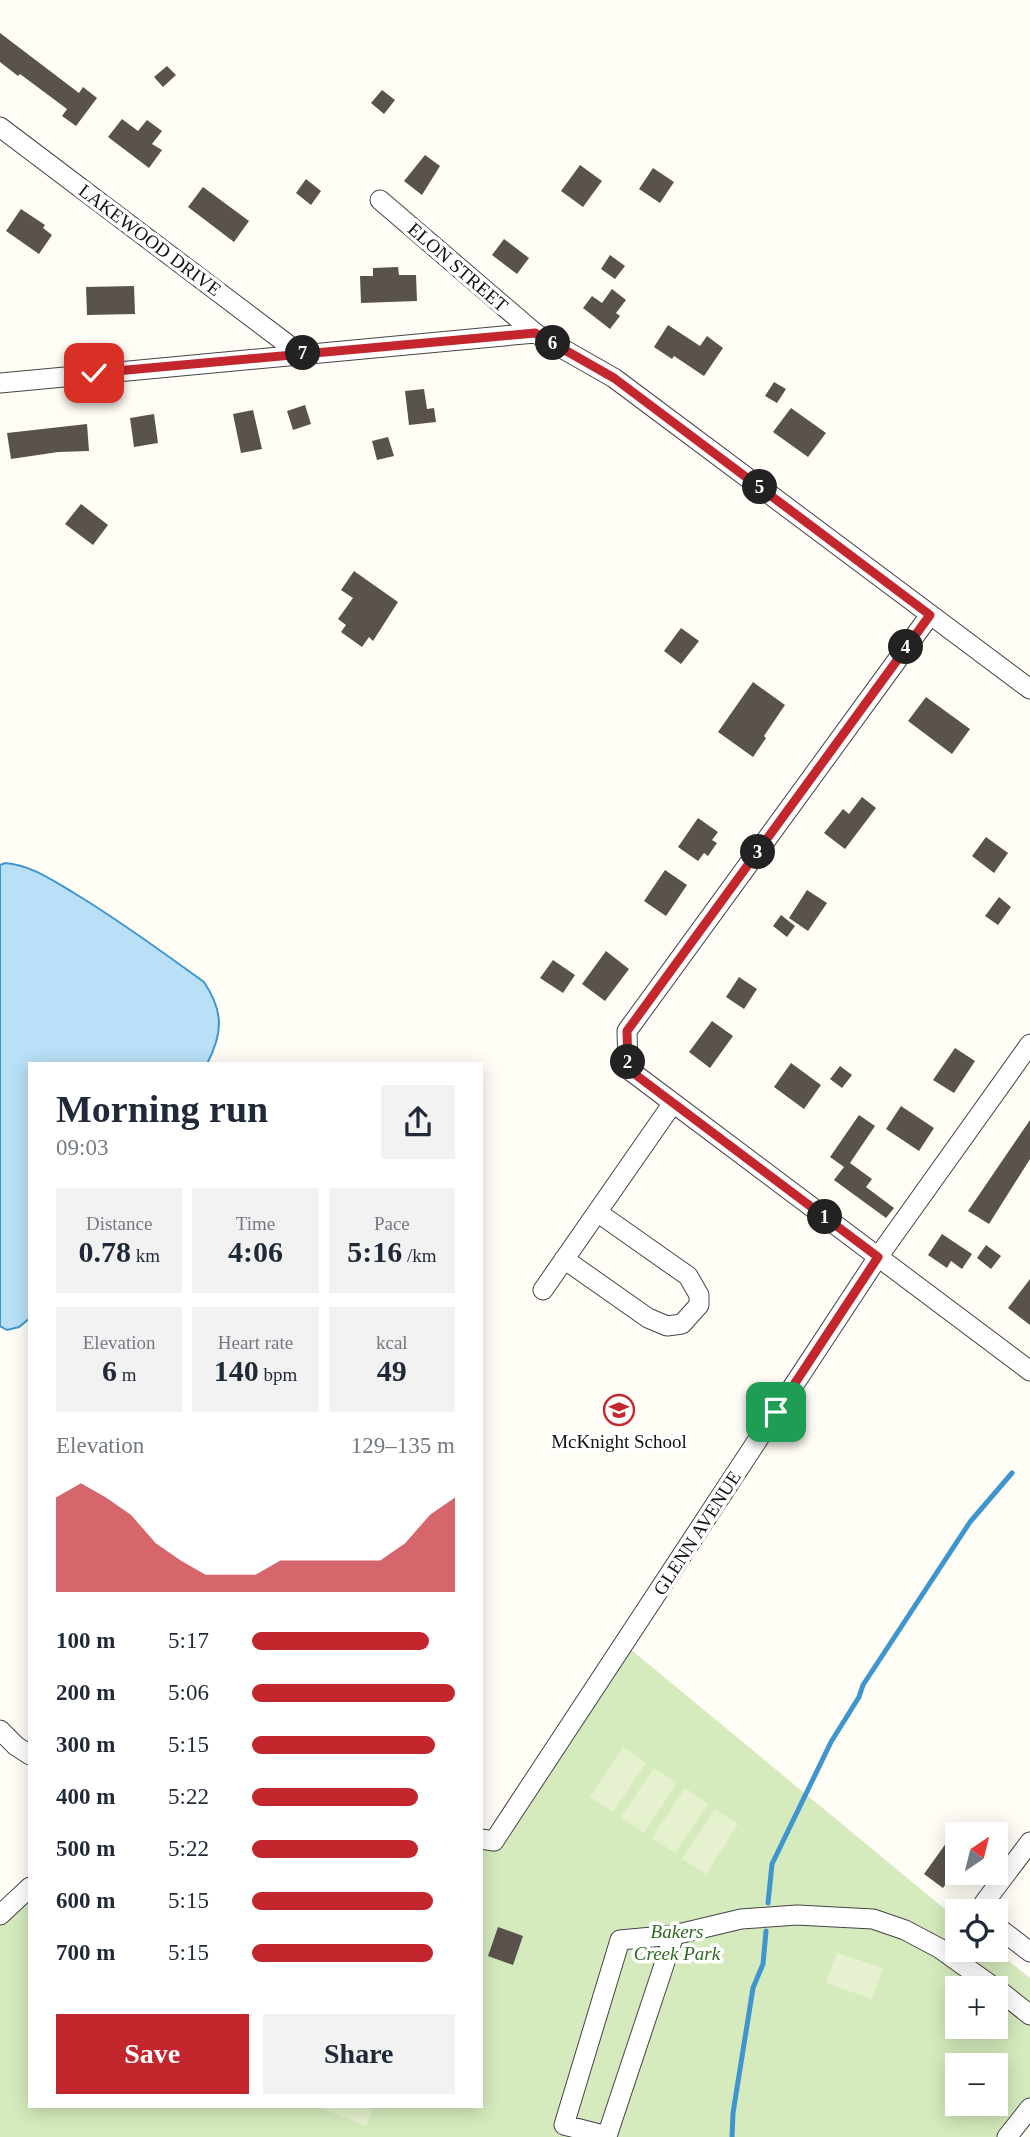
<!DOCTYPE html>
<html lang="en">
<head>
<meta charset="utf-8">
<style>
	:root { --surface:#fff; --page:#f2f2f3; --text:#1f2937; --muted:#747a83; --accent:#c4262e }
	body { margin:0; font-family:"Times New Roman",serif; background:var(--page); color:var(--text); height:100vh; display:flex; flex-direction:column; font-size:26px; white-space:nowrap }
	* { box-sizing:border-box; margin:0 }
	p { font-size:23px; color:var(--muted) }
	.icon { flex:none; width:38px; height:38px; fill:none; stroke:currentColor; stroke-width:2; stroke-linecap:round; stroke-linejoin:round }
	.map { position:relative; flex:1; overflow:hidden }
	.side { position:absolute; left:28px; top:1062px; width:455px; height:1046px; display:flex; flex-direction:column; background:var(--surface); border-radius:0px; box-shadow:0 4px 18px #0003 }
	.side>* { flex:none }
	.needle { width:46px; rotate:35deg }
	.fabs { position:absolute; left:945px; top:1822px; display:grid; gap:14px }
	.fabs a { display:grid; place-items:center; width:63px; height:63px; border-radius:0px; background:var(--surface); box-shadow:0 4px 18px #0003; font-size:35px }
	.pin { position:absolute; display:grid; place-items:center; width:60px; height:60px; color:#fff; margin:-30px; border-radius:14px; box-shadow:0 4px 10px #0006 }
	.km { position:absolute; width:35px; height:35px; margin:-18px; border-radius:50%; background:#222; color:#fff; font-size:19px; line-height:35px; text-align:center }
	.round { display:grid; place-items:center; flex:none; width:74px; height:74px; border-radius:0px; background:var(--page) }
	.overview { display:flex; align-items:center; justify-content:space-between; height:119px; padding:0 28px }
	h1 { font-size:38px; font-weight:700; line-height:52px }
	.figures { display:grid; grid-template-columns:repeat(3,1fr); gap:10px; height:119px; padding:7px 28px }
	.figures div { display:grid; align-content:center; border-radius:0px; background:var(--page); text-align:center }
	.figures b { font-size:30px; font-weight:700 }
	.figures small { font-size:19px; font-weight:400 }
	.figures p { font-size:19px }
	.chart { height:196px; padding:14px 28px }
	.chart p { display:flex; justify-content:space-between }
	.chart svg { width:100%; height:126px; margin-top:7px; fill:var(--accent); opacity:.7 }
	.primary-button { display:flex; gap:14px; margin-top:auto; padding:14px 28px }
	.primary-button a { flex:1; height:80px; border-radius:0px; background:var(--accent); color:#fff; font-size:28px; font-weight:700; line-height:80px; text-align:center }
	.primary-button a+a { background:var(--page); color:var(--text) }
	ul { padding:0 28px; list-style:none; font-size:23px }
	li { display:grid; grid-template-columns:112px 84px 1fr; align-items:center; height:52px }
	li i { height:18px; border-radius:9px; background:var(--accent) }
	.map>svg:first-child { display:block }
	.green { fill:#d5ebbd; fill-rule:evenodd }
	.pitch { fill:#e6f2cf }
	.water { fill:#b9e0f7; stroke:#3f96cf; stroke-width:2 }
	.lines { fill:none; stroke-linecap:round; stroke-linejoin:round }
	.stream { stroke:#3f96cf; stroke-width:5 }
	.building { fill:#5a524d }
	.minor-casing { stroke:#444; stroke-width:21 }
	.minor { stroke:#fff; stroke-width:19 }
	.route-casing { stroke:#fff; stroke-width:14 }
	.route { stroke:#c4262e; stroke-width:9 }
	.labels { text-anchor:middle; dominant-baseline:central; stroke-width:7; stroke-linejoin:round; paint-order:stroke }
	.street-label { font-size:19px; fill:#111; stroke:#fff }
	.poi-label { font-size:19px; fill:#111; stroke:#fff }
	.park-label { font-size:19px; font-style:italic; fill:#2f6b1f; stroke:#fff }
</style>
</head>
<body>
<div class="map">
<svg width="1030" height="2137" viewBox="0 0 1030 2137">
	<rect width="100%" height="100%" fill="#fffdf5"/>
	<!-- green -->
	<path class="green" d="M624,1644L957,1919V1950H995L1030,1978V2107L1008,2137H0V1914L30,1886V2107H481V1839L494,1840ZM957,1988H996V2026H957ZM957,2065H996V2104H957Z"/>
	<!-- pitch -->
	<path class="pitch" d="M623,1747L646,1763L613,1812L590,1797Z
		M654,1768L677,1783L644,1833L621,1817Z
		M685,1788L708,1804L675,1853L652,1838Z
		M715,1809L738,1824L706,1874L682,1859Z
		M837,1953L883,1968L872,1999L826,1983Z
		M319,2107H373L366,2126Z"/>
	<!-- water -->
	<path class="water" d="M5,863C31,865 52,880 74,893C119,920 161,951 204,982C224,1012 223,1033 207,1064H30V1318L19,1327L7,1330L0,1326V865Z"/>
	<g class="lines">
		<!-- stream -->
		<path class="stream" d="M768,1903L772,1864L831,1742L859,1697L863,1685L970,1522L1012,1473
			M732,2137L733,2113L753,1988L763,1964L766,1931"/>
	</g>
	<!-- building -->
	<path class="building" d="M0,33L79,93L83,87L97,98L76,126L62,116L67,109L20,74L18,76L0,62Z
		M167,66L176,75L163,87L154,77Z
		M382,90L395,100L384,114L371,103Z
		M122,119L138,131L147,120L162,131L152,144L162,150L149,168L108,137Z
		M425,155L440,166L422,195L404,181Z
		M580,165L602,181L583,207L561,191Z
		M653,168L674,182L660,203L639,189Z
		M306,179L321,191L311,205L296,193Z
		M203,187L249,221L234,242L188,207Z
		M21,209L45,225L43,228L52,235L39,254L6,231Z
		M504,239L529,258L517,274L492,255Z
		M610,255L625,266L615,279L601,269Z
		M398,267L399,275H416L417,301L361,303L360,276H373V268Z
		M134,286L135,314L87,315L86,287Z
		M612,289L626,300L616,313L620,316L610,329L583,308L592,296L602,303Z
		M668,325L700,346L707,336L723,348L704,376L674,356L672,359L654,347Z
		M774,382L786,389L777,403L765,396Z
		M424,389L427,409L434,408L436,422L409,425L405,391Z
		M305,405L311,424L293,430L287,411Z
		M791,408L826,433L808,457L773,432Z
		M253,410L262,449L241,453L233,414Z
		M154,414L158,443L134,447L130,418Z
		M87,424L89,451L58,452L11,459L7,433Z
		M388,437L394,456L377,460L372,441Z
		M81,504L108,525L93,545L65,524Z
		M354,571L398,602L373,641L369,637L362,647L341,632L346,625L338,619L353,598L341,590Z
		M681,628L699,641L681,664L664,651Z
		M753,682L785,705L764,736L766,738L753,757L718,732Z
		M926,697L970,729L952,754L908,721Z
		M862,797L876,808L845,849L824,833L843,809L849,814Z
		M698,818L718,832L712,840L717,843L708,856L704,853L698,861L678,847Z
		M986,837L1008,853L994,873L972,856Z
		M665,870L687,885L666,916L644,901Z
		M807,890L827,903L808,931L789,918Z
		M999,897L1011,907L998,925L985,916Z
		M781,915L795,926L787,937L773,926Z
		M606,951L629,969L605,1001L582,984Z
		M553,960L575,975L563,993L540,978Z
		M739,977L757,989L744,1009L726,997Z
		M712,1021L733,1036L710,1068L689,1052Z
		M955,1048L975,1061L954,1093L933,1080Z
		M791,1063L821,1085L804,1109L774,1087Z
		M840,1066L852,1075L842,1088L830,1079Z
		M901,1106L934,1128L919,1151L886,1129Z
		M859,1115L875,1126L850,1163L872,1179L866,1187L894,1208L886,1218L834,1180L844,1167L830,1157Z
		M1030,1120V1159L989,1224L968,1211Z
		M942,1234L972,1254L962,1269L951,1261L947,1268L928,1255Z
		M986,1245L1001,1256L991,1269L977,1258Z
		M1030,1279V1325L1008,1308Z
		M957,1828V1868L943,1888L924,1874Z
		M498,1927L523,1936L513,1965L488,1956Z"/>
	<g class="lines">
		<!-- minor casing -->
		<g class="minor-casing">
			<path id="minor" d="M0,127L299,353
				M380,200L535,333
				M0,383L535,333L614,378L1030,689
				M930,615L627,1031L628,1069L1030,1371
				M564,1259L648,1318L667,1326L682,1324L699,1305V1295L688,1276L597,1212
				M543,1290L673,1103
				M0,1730L16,1746L30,1755
				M481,1839L494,1841L878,1257L1030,1044
				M985,1911L984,1903L1030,1842
				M0,1915L30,1887
				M996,1926L1030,1952
				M674,1935L607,2136L564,2125L620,1940L674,1935L741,1919L797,1915L873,1919L905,1930L939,1948L995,1988
				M996,1988L1030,2015
				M1007,2137L1030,2108"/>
		</g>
		<!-- minor -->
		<use href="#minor" class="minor"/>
	</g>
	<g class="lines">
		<!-- route casing -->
		<g class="route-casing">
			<path id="route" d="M94,373L535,333L614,378L930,615L627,1031L628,1069L878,1257L776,1412"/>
		</g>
		<!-- route -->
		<use href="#route" class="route"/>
	</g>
	<!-- icons -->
	<defs>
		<g id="school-ring" transform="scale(1.575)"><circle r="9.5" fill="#fff" stroke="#c4262e" stroke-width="1.5"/><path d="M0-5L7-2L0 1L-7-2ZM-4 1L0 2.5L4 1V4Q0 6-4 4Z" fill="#c4262e"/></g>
	</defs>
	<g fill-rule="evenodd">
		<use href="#school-ring" x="619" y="1410"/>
	</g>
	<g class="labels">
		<!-- street labels -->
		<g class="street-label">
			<text transform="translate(150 240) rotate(37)">LAKEWOOD DRIVE</text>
			<text transform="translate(458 267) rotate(41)">ELON STREET</text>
			<text transform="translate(697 1533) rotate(-57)">GLENN AVENUE</text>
		</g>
		<!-- poi labels -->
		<g class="poi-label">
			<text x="619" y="1441">McKnight School</text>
		</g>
		<!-- park labels -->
		<g class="park-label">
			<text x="677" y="1931">Bakers<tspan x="677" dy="22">Creek Park</tspan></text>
		</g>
	</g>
</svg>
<div class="fabs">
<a><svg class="needle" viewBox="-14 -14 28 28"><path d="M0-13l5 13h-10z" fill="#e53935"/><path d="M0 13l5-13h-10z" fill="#747a83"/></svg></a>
<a><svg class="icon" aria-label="locate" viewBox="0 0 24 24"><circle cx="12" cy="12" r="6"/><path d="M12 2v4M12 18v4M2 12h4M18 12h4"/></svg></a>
<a>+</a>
<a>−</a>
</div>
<div class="pin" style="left:776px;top:1412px;background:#1e9e55"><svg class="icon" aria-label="arrive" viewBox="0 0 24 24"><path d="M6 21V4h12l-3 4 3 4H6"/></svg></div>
<div class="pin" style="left:94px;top:373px;background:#d93025"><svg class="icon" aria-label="check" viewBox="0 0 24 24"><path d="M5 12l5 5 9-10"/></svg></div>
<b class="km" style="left:825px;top:1217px">1</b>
<b class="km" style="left:628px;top:1062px">2</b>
<b class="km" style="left:758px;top:852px">3</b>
<b class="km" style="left:906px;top:647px">4</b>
<b class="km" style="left:760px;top:487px">5</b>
<b class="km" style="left:553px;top:343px">6</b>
<b class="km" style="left:303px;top:353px">7</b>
<section class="side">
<div class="overview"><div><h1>Morning run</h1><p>09:03</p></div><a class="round"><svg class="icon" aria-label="share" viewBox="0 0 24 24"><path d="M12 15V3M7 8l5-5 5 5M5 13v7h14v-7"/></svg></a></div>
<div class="figures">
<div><p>Distance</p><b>0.78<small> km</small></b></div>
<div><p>Time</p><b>4:06</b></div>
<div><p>Pace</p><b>5:16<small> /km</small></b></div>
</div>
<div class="figures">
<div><p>Elevation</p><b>6<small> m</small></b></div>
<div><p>Heart rate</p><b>140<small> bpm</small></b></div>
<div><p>kcal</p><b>49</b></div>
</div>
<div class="chart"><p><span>Elevation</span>129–135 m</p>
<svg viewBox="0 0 160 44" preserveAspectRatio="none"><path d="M0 44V11L10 6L20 11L30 17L40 27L50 33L60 38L70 38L80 38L90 33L100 33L110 33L120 33L130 33L140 27L150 17L160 11V44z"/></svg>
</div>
<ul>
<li><b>100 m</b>5:17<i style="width:87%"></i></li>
<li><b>200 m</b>5:06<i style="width:100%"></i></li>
<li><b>300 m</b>5:15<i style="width:90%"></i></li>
<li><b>400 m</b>5:22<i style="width:82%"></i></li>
<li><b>500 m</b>5:22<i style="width:82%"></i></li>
<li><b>600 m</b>5:15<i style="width:89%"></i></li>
<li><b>700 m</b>5:15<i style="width:89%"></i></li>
</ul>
<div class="primary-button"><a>Save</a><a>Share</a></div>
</section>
</div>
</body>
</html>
